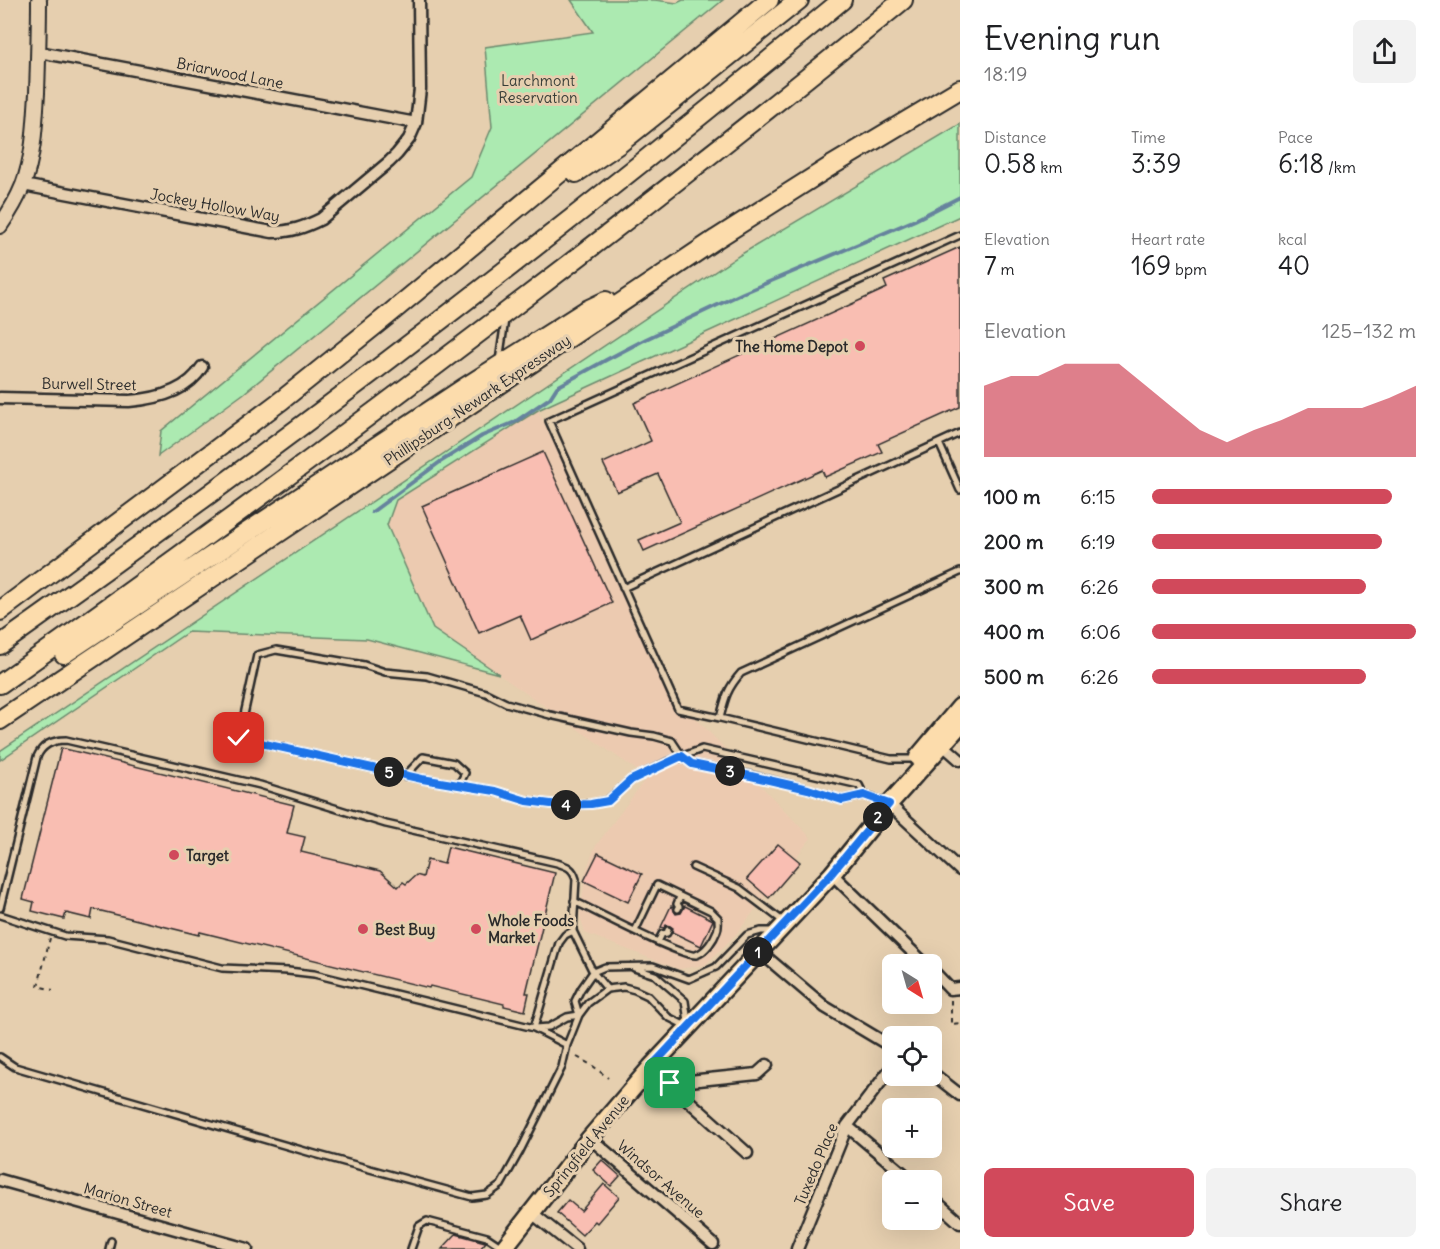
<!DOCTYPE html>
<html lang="en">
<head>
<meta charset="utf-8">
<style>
	:root { --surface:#fff; --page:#f2f2f2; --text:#202124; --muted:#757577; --accent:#d1495b }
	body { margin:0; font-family:Delius,sans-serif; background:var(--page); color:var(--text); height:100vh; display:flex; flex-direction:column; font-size:22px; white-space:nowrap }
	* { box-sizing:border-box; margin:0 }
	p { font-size:20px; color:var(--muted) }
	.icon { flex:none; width:33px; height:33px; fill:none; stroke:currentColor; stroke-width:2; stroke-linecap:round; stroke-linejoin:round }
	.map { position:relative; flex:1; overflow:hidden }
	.sheet { display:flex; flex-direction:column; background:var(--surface); width:480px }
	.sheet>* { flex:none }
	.needle { width:39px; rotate:143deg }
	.buttons { position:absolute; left:882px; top:954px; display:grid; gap:12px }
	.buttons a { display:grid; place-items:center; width:60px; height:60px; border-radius:9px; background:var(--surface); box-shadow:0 6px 24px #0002; font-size:30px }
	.pin { position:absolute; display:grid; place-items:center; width:51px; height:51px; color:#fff; margin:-26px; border-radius:12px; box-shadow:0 3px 9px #0006 }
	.km { position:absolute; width:30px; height:30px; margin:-15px; border-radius:50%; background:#222; color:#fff; font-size:16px; line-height:30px; text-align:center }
	.round { display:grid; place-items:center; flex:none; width:63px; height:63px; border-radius:9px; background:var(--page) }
	.headline { display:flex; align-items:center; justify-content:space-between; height:102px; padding:0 24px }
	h1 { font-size:33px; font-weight:600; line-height:45px }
	.figures { display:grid; grid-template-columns:repeat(3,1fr); gap:9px; height:102px; padding:6px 24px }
	.figures div { display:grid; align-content:center }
	.figures b { font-size:26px; font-weight:600 }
	.figures small { font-size:16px; font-weight:400 }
	.figures p { font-size:16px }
	.chart { height:168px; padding:12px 24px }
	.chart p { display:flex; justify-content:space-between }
	.chart svg { width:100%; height:108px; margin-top:6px; fill:var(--accent); opacity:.7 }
	.button { display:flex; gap:12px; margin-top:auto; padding:12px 24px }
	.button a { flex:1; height:69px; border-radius:9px; background:var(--accent); color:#fff; font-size:24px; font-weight:600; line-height:69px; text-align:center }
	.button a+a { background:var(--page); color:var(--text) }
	ul { padding:0 24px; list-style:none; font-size:20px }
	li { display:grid; grid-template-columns:96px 72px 1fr; align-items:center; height:45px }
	li i { height:15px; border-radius:8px; background:var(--accent) }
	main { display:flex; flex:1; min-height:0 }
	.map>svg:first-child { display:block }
	.built { fill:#eccab0 }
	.green { fill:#aceab1; stroke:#6c8a6e; stroke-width:1.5 }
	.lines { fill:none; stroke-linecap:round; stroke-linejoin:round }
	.stream { stroke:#66839d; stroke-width:4 }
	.building { fill:#f9beb2; stroke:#2b2b2b; stroke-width:1.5 }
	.service-casing { stroke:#2b2b2b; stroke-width:10 }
	.minor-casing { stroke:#2b2b2b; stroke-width:15 }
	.tertiary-casing { stroke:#2b2b2b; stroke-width:18 }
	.primary-casing { stroke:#2b2b2b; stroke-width:21 }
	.motorway-casing { stroke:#2b2b2b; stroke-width:22 }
	.path { stroke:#2b2b2b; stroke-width:2; stroke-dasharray:4.5 4.5; stroke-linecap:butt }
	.service { stroke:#e6cfaf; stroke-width:5 }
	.minor { stroke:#e6cfaf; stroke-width:10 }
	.tertiary { stroke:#e6cfaf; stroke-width:14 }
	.primary { stroke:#fcdcac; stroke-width:16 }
	.motorway { stroke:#fcdcac; stroke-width:18 }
	.route-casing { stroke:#fff; stroke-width:12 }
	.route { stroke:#1a73e8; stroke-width:8 }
	.poi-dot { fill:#d1495b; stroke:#e6cfaf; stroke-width:2 }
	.labels { text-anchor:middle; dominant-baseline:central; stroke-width:6; stroke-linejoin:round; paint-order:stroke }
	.street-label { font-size:15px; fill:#2b2b2b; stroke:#e6cfaf }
	.park-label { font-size:15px; fill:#383e38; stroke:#e6cfaf }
	.poi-label { font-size:15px; font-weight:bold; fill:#2b2b2b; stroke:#e6cfaf; text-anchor:start }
</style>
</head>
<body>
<main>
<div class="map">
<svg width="960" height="1249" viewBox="0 0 960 1249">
	<rect width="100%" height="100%" fill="#e6cfaf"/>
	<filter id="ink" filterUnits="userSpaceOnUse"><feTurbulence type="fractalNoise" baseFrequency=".0167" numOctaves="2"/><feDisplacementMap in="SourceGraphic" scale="12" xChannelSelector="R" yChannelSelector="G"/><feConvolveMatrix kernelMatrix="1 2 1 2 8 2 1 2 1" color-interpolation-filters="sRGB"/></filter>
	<g filter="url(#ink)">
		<!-- built -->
		<path class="built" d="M538,410L665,686L811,838L737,933L705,965L678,969L585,933L580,915L586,871L595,847L647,777L433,629L387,525L396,500Z"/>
		<!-- green -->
		<path class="green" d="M571,0H655L677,3L683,0H723L243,394L158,456L161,431L471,177L492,127L485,47L593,32Z
			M960,124V216L538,410L396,500L387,525L433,629L499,674L367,639L188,632L0,760V751L740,255Z"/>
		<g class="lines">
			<!-- stream -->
			<path class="stream" d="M372,512L440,462L482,436L515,422L550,398L557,387L606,360L646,339L743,293L915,220L960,197"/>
		</g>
		<!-- building -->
		<path class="building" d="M960,247V407L878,444L882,452L825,477L822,470L644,551L639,540L680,522L658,474L617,492L603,463L651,441L634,403L887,288L884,281Z
			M543,452L612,603L531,640L520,615L479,633L422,506Z
			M61,748L294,805L287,833L305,837L301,852L380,871L398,887L403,882L406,884L416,875L423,877L427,860L444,864L448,847L555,873L526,993H529L525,1011L504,1006V1004L430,986L429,988L200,932L199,935L93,909L91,919L66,913L64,919L32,911L34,902L23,899Z
			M778,844L800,862L769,898L747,879Z
			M598,853L642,874L628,902L584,881Z
			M671,906L673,907L674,911L676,914L681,913L685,906L713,920L701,946L672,932L673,928L670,926L666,925L664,928L661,927Z
			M602,1160L620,1176L611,1186L593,1170Z
			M604,1184L619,1197L597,1223L595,1221L582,1235L557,1213L568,1200L581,1211Z
			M456,1234L485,1242H486L480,1249H442Z"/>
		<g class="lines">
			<!-- service casing -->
			<g class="service-casing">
				<path id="service" d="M499,361L505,320
					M939,443L960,490
					M623,588L960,433
					M720,718C725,698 727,689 741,673L960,572
					M915,759H891L720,718L678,709L549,421L960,235
					M405,776L423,757L454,763L465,773L459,785
					M864,795L859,785L702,749L667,762L631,780L608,800L591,804L559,805L527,801L495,791L422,779L239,738L257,655L276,650L364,665L385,672L427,676L486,693L506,703L550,715L631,733L654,736L672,741L682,756L692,764L751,775L808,789L842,800L864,795L887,803
					M693,867L739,888L784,922
					M574,901C592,910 684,958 696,955C706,952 714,939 717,931C719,927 718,922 718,918L711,911L657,885L635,931
					M0,908L37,757C42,745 53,740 66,740L260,785L386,824L557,863C567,866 573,868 576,879L573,931L593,972L607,989
					M678,909L679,907L677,904L680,897
					M0,915L65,936L108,939L222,968L288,971L314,974L534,1028L567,1045
					M658,942L662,934L667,933L668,930
					M634,968L655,975L685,1001L688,1022
					M579,1015L575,1001L581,989L593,972L605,967L653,966L689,979L716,967L747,935L761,931H774
					M534,1028L559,943L565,935L573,931
					M536,1028L549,1027L567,1017L579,1015
					M0,1057L15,1067L315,1154L472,1197L487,1195L501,1185L520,1151L562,1067L567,1045L579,1015L588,1003L607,989L624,987L635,990L648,996L668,1017L686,1026
					M109,1249L111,1241
					M411,1249L419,1226L427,1221L487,1237L502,1247"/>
			</g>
			<!-- minor casing -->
			<g class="minor-casing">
				<path id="minor" d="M39,52L416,123
					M23,185L272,232C291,232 305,227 321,219L389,162L397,154L409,139L416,123L420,89L419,0
					M0,398L129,401C156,399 187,392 202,367
					M943,745L960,760
					M889,804L960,870
					M832,874L925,964
					M759,951L825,1007L892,1047
					M932,970L950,989L960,988
					M651,1067L747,1153
					M932,1073L960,1095
					M670,1083L757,1074L767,1065
					M847,1126L911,1180
					M590,1138L713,1244
					M0,1180L247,1249
					M932,1198L960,1223
					M532,1213L577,1249
					M797,1249L847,1126L892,1067"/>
			</g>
			<!-- tertiary casing -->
			<g class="tertiary-casing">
				<path id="tertiary" d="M0,226C9,213 17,200 23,185C34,156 35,124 37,93C38,62 39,31 39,0"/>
			</g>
			<!-- primary casing -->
			<g class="primary-casing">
				<path id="primary" d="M918,757L960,707
					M503,1249L590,1138L651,1067L832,874L889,804L960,725"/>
			</g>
			<!-- motorway casing -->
			<g class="motorway-casing">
				<path id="motorway" d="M576,173L619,144L799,0
					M0,611L282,400L388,315L769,0
					M0,645C289,441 570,225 842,0
					M64,654L464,388L585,311L606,301
					M0,684C172,563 342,437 509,310C642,209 774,106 903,0
					M0,720L716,239L831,166L960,89"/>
			</g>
			<!-- path -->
			<path class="path" d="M50,938L38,986L53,990
				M951,1000V1024L960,1023
				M577,1057L593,1066L608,1078"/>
			<!-- service -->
			<use href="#service" class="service"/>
			<!-- minor -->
			<use href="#minor" class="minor"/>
			<!-- tertiary -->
			<use href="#tertiary" class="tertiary"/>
			<!-- primary -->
			<use href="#primary" class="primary"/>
			<!-- motorway -->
			<use href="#motorway" class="motorway"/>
		</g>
	</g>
	<g class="lines" filter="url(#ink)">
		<!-- route casing -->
		<g class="route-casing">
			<path id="route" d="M239,738L422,779L495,791L527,801L559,805L591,804L608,801L631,780L682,756L692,764L751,776L808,789L842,800L864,795L889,804L831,874L651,1067L670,1083"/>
		</g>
		<!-- route -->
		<use href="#route" class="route"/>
	</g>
	<!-- markers -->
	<g class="poi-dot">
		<circle cx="860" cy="346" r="6"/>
		<circle cx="174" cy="855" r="6"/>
		<circle cx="363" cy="929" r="6"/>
		<circle cx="476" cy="929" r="6"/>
	</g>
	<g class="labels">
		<!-- street labels -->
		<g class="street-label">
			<text transform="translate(230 73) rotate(11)">Briarwood Lane</text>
			<text transform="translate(215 205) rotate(10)">Jockey Hollow Way</text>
			<text transform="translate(89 384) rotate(1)">Burwell Street</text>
			<text transform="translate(477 400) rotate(-34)">Phillipsburg-Newark Expressway</text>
			<text transform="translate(586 1146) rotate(-51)">Springfield Avenue</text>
			<text transform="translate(816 1164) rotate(-67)">Tuxedo Place</text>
			<text transform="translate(661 1179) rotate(41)">Windsor Avenue</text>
			<text transform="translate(128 1200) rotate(16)">Marion Street</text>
		</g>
		<!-- park labels -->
		<g class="park-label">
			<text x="538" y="80">Larchmont<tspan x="538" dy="17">Reservation</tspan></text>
		</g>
		<!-- poi labels -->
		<g class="poi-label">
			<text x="848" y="346" text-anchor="end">The Home Depot</text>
			<text x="186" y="855">Target</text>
			<text x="488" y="920">Whole Foods<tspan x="488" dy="17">Market</tspan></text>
			<text x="375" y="929">Best Buy</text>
		</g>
	</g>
</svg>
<div class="buttons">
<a><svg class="needle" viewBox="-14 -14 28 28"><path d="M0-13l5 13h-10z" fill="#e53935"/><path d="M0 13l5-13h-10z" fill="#757577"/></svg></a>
<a><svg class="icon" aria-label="locate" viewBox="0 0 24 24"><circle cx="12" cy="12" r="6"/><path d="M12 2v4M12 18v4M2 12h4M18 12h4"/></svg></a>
<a>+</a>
<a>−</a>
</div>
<div class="pin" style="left:670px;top:1083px;background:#1e9e55"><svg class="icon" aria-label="arrive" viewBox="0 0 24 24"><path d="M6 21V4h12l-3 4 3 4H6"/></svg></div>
<div class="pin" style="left:239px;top:738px;background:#d93025"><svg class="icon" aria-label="check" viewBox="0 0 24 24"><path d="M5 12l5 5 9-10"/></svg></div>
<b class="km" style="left:758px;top:952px">1</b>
<b class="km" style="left:878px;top:817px">2</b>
<b class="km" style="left:730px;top:771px">3</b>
<b class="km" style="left:566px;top:805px">4</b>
<b class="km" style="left:389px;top:772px">5</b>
</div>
<section class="sheet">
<div class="headline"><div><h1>Evening run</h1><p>18:19</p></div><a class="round"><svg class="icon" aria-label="share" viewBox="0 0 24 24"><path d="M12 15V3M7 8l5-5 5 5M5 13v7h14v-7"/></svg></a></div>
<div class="figures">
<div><p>Distance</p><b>0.58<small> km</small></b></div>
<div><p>Time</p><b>3:39</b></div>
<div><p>Pace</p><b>6:18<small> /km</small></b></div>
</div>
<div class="figures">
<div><p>Elevation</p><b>7<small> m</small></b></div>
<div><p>Heart rate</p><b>169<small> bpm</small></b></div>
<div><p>kcal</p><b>40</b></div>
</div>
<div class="chart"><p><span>Elevation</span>125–132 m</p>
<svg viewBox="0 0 160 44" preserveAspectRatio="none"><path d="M0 44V15L10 11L20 11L30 6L40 6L50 6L60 15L70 24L80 33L90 38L100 33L110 29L120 24L130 24L140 24L150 20L160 15V44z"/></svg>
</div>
<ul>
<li><b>100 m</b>6:15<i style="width:91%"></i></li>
<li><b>200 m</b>6:19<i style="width:87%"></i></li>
<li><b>300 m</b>6:26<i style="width:81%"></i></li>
<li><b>400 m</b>6:06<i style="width:100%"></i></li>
<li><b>500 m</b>6:26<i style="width:81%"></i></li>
</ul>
<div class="button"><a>Save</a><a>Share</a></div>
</section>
</main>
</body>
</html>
